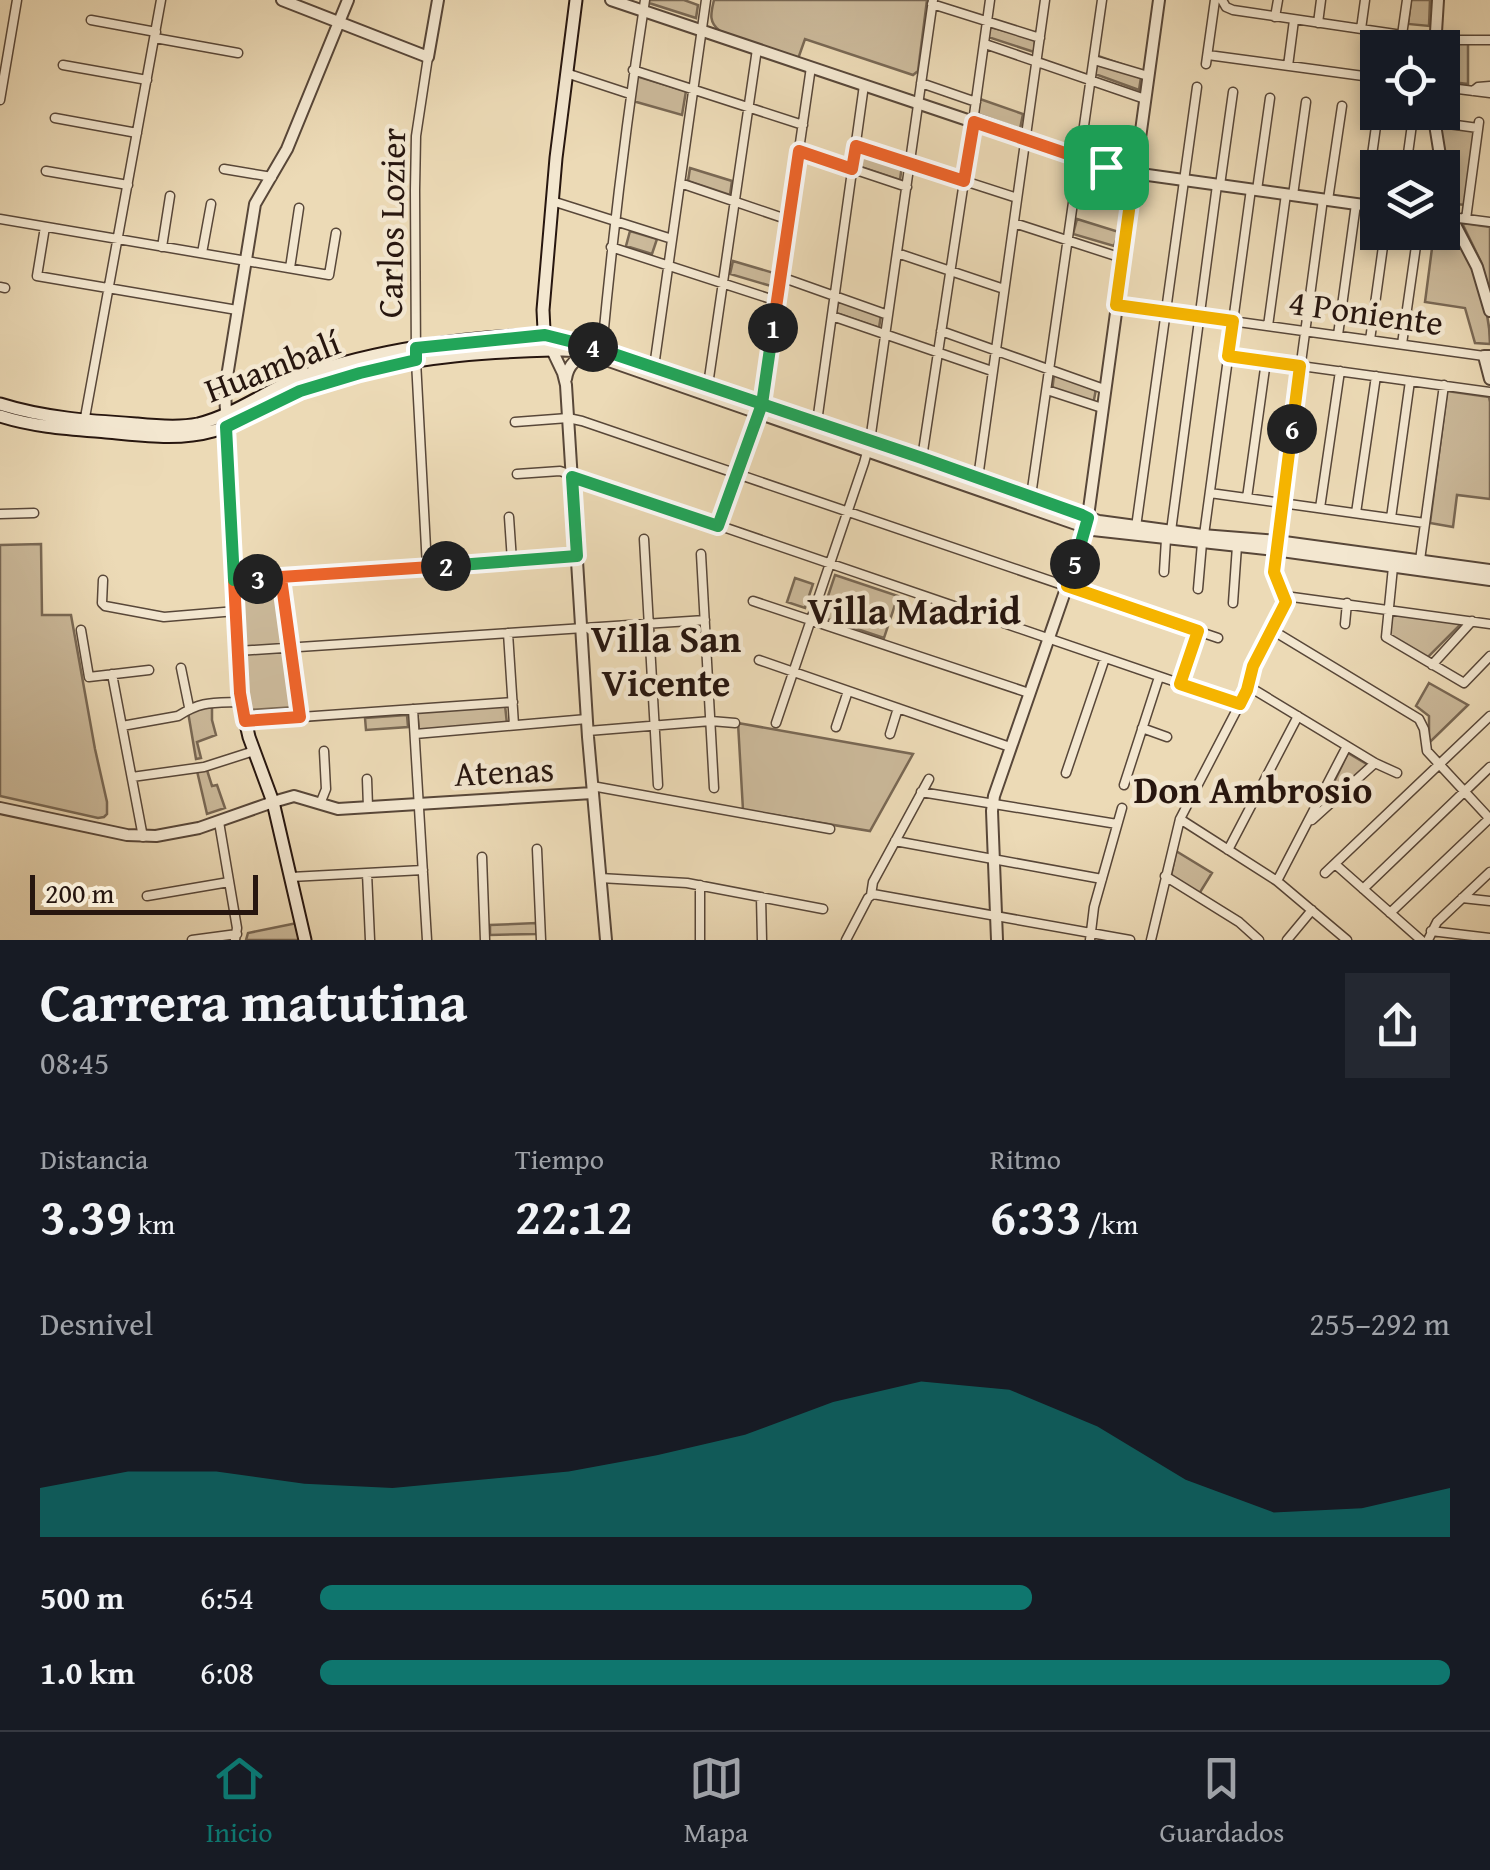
<!DOCTYPE html>
<html lang="es">
<head>
<meta charset="utf-8">
<style>
	:root { --surface:#171b24; --page:#242831; --text:#f1f3f6; --muted:#9ea1a6; --line:#363941; --accent:#0f766e }
	body { margin:0; font-family:"Gentium Book Plus",serif; background:var(--page); color:var(--text); height:100vh; display:flex; flex-direction:column; font-size:38px; white-space:nowrap }
	* { box-sizing:border-box; margin:0 }
	p { font-size:32px; color:var(--muted) }
	.icon { flex:none; width:55px; height:55px; fill:none; stroke:currentColor; stroke-width:2; stroke-linecap:round; stroke-linejoin:round }
	.map { position:relative; height:940px; overflow:hidden }
	.side { display:flex; flex-direction:column; background:var(--surface); flex:1 }
	.side>* { flex:none }
	.controls { position:absolute; left:1360px; top:30px; display:grid; gap:20px }
	.controls a { display:grid; place-items:center; width:100px; height:100px; border-radius:0px; background:var(--surface); box-shadow:0 5px 15px #0003; font-size:50px }
	.scale { position:absolute; left:30px; bottom:25px; width:228px; box-sizing:border-box; padding-left:10px; border:5px solid #27160f; border-top:0; font-size:28px; line-height:35px; white-space:nowrap; color:#27160f; -webkit-text-stroke:8px #f3e7d0; paint-order:stroke }
	.pin { position:absolute; display:grid; place-items:center; width:85px; height:85px; color:#fff; margin:-42px; border-radius:20px; box-shadow:0 5px 15px #0006 }
	.km { position:absolute; width:50px; height:50px; margin:-25px; border-radius:50%; background:#222; color:#fff; font-size:28px; line-height:50px; text-align:center }
	.round { display:grid; place-items:center; flex:none; width:105px; height:105px; border-radius:0px; background:var(--page) }
	.summary { display:flex; align-items:center; justify-content:space-between; height:170px; padding:0 40px }
	h1 { font-size:55px; font-weight:700; line-height:75px }
	.metrics { display:grid; grid-template-columns:repeat(3,1fr); gap:15px; height:170px; padding:10px 40px }
	.metrics div { display:grid; align-content:center }
	.metrics b { font-size:50px; font-weight:700 }
	.metrics small { font-size:28px; font-weight:400 }
	.metrics p { font-size:28px }
	.chart { height:280px; padding:20px 40px }
	.chart p { display:flex; justify-content:space-between }
	.chart svg { width:100%; height:180px; margin-top:10px; fill:var(--accent); opacity:.7 }
	ul { padding:0 40px; list-style:none; font-size:32px }
	li { display:grid; grid-template-columns:160px 120px 1fr; align-items:center; height:75px }
	li i { height:25px; border-radius:12px; background:var(--accent) }
	.menu { display:flex; justify-content:space-around; align-items:center; height:140px; border-top:2px solid var(--line); background:var(--surface); font-size:28px; color:var(--muted) }
	.menu a { display:grid; justify-items:center; gap:5px }
	.menu .active { color:var(--accent) }
	.map>svg:first-child { display:block }
	.green { fill:#cbb99a; stroke:#796854; stroke-width:2.5 }
	.lines { fill:none; stroke-linecap:round; stroke-linejoin:round }
	.minor-casing { stroke:#584739; stroke-width:11 }
	.tertiary-casing { stroke:#584739; stroke-width:14 }
	.secondary-casing { stroke:#27160f; stroke-width:15 }
	.minor { stroke:#f3e7d0; stroke-width:8 }
	.tertiary { stroke:#f3e7d0; stroke-width:10 }
	.secondary { stroke:#f3e7d0; stroke-width:11 }
	.split-1-casing { stroke:#fff; stroke-width:20 }
	.split-2-casing { stroke:#fff; stroke-width:20 }
	.split-3-casing { stroke:#fff; stroke-width:20 }
	.split-4-casing { stroke:#fff; stroke-width:20 }
	.split-5-casing { stroke:#fff; stroke-width:20 }
	.split-6-casing { stroke:#fff; stroke-width:20 }
	.split-7-casing { stroke:#fff; stroke-width:20 }
	.split-1 { stroke:#f0652b; stroke-width:12 }
	.split-2 { stroke:#22a559; stroke-width:12 }
	.split-3 { stroke:#f0652b; stroke-width:12 }
	.split-4 { stroke:#22a559; stroke-width:12 }
	.split-5 { stroke:#22a559; stroke-width:12 }
	.split-6 { stroke:#f5b400; stroke-width:12 }
	.split-7 { stroke:#f5b400; stroke-width:12 }
	.labels { text-anchor:middle; dominant-baseline:central; stroke-width:9; stroke-linejoin:round; paint-order:stroke }
	.street-label { font-size:35px; fill:#27160f; stroke:#f3e7d0 }
	.neighbourhood-label { font-size:38px; font-weight:bold; fill:#27160f; stroke:#f3e7d0 }
</style>
</head>
<body>
<div class="map">
<svg width="1490" height="940" viewBox="0 0 1490 940">
	<rect width="100%" height="100%" fill="#ecdab6"/>
	<filter id="stains"><feTurbulence type="fractalNoise" baseFrequency=".002" numOctaves="4"/><feColorMatrix values="0 0 0 0 .2 0 0 0 0 .09 0 0 0 0 .02 0 0 0 .5 -.17"/></filter>
	<radialGradient id="worn" r=".72"><stop offset=".6" stop-color="#630" stop-opacity="0"/><stop offset="1" stop-color="#630" stop-opacity=".3"/></radialGradient>
	<!-- green -->
	<path class="green" d="M649,0H684L698,5L696,18L649,3Z
		M714,0H927L918,71L913,75L805,39L798,59L720,31C708,22 711,13 714,0Z
		M1411,0H1430L1429,26L1408,24Z
		M990,27L1035,39L1034,52L988,37Z
		M1468,42V84L1444,81L1445,43Z
		M1098,56L1142,71L1139,90L1095,74Z
		M636,76L686,91L682,115L633,101Z
		M980,99L1023,114L1020,129L978,114Z
		M1440,127L1475,131L1466,205L1455,204Z
		M860,151L902,165L900,180L858,166Z
		M690,168L732,181L730,195L688,181Z
		M1443,216L1448,218C1468,257 1490,299 1490,344L1475,343L1465,308L1425,302L1434,233L1442,232Z
		M1077,219L1119,232L1114,246L1073,234Z
		M1462,223L1490,227V294L1481,262Z
		M630,231L657,239L652,254L626,246Z
		M733,261L774,273L771,286L730,274Z
		M838,299L881,315L879,328L836,313Z
		M1054,375L1096,389L1093,405L1052,391Z
		M1447,391L1489,397L1490,402V499L1457,495L1453,527L1430,523Z
		M41,544L42,615H71L95,749L107,802V814L104,817L98,818L0,796V545Z
		M835,575L898,596L884,638L821,617Z
		M275,578L296,707L250,710L247,695L241,581Z
		M795,578L813,584L805,608L787,602Z
		M1393,611L1464,621L1427,658L1389,636Z
		M1429,683L1468,705L1431,741L1429,739V716L1416,706Z
		M505,705L507,724L419,730L417,711Z
		M212,707V720L216,735L197,742L201,758L196,759L188,712L192,708Z
		M407,715L408,727L366,730L365,718Z
		M738,723L913,754L870,831L743,810Z
		M1348,753L1370,766L1319,813Z
		M206,767L212,786L217,785L225,808L207,814L197,771Z
		M1176,851L1212,873L1199,894L1171,876Z
		M297,923L300,940H246L248,933Z
		M536,923L537,934L490,935V925Z"/>
	<g class="lines">
		<!-- minor casing -->
		<g class="minor-casing">
			<path id="minor" d="M1222,0L1226,7L1233,10L1436,40H1490
				M932,4L1040,38
				M1275,17L1278,0
				M91,20L156,32
				M1318,23L1321,0
				M1361,29L1365,0
				M1402,35L1407,0
				M155,38L238,53
				M985,44L1145,99
				M1208,55L1378,78
				M1094,60L1148,76
				M1206,64L1215,0
				M63,65L147,80
				M1288,66L1294,20
				M633,70L803,125
				M566,73L630,94
				M1370,77L1376,32
				M921,83L976,102
				M1442,87L1490,93
				M1473,91L1478,87L1490,86
				M0,100L17,0
				M55,118L137,133
				M1434,122L1478,128
				M1083,142L1137,153
				M856,146L1017,198
				M799,151L907,187
				M1406,168L1413,117L1416,112
				M224,169L272,177
				M46,171L128,185
				M680,183L789,220
				M1220,185L1233,92
				M1257,190L1270,98
				M1293,195L1306,102
				M1328,200L1342,106
				M552,201L672,239
				M1365,205L1378,112
				M1451,217L1490,222
				M0,219L329,275L336,233
				M1466,219L1479,122
				M1014,223L1122,258
				M45,227L37,276L237,310
				M162,247L170,196
				M611,247L777,301
				M202,253L211,204
				M897,253L1004,289
				M290,268L299,208
				M781,277L888,315
				M0,287L5,288
				M1116,305L1484,356
				M832,316L992,371
				M1268,326L1286,194
				M941,331L1104,389
				M1338,335L1356,204
				M1370,340L1385,232
				M1402,344L1418,232
				M602,349C613,232 627,116 645,0
				M1228,356L1490,392
				M654,367L706,0
				M708,385L757,49
				M1047,390L1102,408
				M515,422L568,418L582,421L1218,638
				M817,422L864,85
				M84,423L161,0
				M922,458L973,122L990,0
				M517,474L560,471L1240,704
				M978,478L1045,0
				M1210,493L1425,523
				M1031,496L1102,0
				M1247,498L1266,361
				M1320,508L1340,371
				M1356,513L1376,376
				M0,514L34,513
				M509,517L512,561
				M1391,518L1410,381
				M718,526L763,398L811,67
				M1136,527L1197,87
				M1171,531L1217,185
				M1204,535L1251,189
				M644,539L658,785
				M701,554L714,788
				M1420,560L1444,385
				M427,567L416,361L415,190L416,136L428,57
				M1393,567L1386,637L1464,683L1490,656
				M1164,572L1166,539
				M281,578L300,717
				M103,580L102,603L105,606L164,617L236,611
				M234,581L577,556
				M1198,589L1202,543
				M1285,596L1275,578V556L1323,199
				M1285,596L1490,624
				M753,601L1029,693
				M1233,603L1237,546
				M1345,624L1347,603
				M81,630L89,677L149,670
				M1272,630L1419,719L1424,729L1427,751L1490,819
				M508,633L514,725
				M238,651L705,620
				M759,660L1010,747
				M1432,665L1472,621
				M181,668L189,707
				M112,674L143,837
				M1180,684L1198,631
				M1248,686L1375,763L1397,773
				M413,709L427,940
				M245,721L513,702
				M776,723L864,463L870,441L933,0
				M122,726L178,716C202,701 211,703 241,702
				M836,727L848,691
				M1142,728L1167,737
				M588,731L711,721L735,723
				M415,734L587,719
				M890,734L898,708
				M1066,773L1105,658
				M132,777L204,767L254,751
				M367,779L368,807
				M1124,785L1159,677
				M592,786L830,829
				M921,792L1117,824
				M320,804L326,789L324,751
				M1180,819L1277,881L1347,940
				M1312,820L1375,763
				M219,822L237,928L235,940
				M895,841L1102,879
				M537,849L541,940
				M1228,850L1298,716
				M482,857L485,940
				M1335,864L1421,940
				M367,873L370,940
				M1325,873L1490,716
				M1165,876L1239,922L1259,940
				M291,877L423,870
				M600,878L687,883L823,909
				M1277,881L1347,746
				M700,885V940
				M1363,889L1490,767
				M871,895L873,882L929,779
				M147,896L229,882
				M761,897L762,940
				M1462,898L1490,901
				M1390,913L1490,818
				M1431,931L1490,938
				M192,940L237,934
				M846,940L868,898L873,894L1130,940
				M1090,940L1094,907L1122,808
				M1151,940L1180,819L1245,694L1253,666L1286,604L1285,596
				M1287,940L1312,910
				M1428,940L1437,922L1490,872"/>
		</g>
		<!-- tertiary casing -->
		<g class="tertiary-casing">
			<path id="tertiary" d="M282,0L428,57L438,0
				M611,0L1119,171L1378,207
				M1435,48L1438,0
				M1433,112L1442,168
				M1442,172L1451,217L1477,267L1490,311
				M545,335L570,340L615,353L922,458L1099,521L1202,535L1277,541L1490,570
				M552,350L573,351L603,359L1093,530L1266,549L1490,580
				M552,350L563,373L566,385L588,737L606,940
				M1490,356H1484L1490,379
				M566,379C568,365 576,357 590,356
				M226,413L225,389L255,204L287,149L348,0
				M0,808L127,835L156,836L199,828L273,802L294,796L338,809L592,793
				M997,940L992,811L994,796L1086,531L1159,0"/>
		</g>
		<!-- secondary casing -->
		<g class="secondary-casing">
			<path id="secondary" d="M0,404C44,418 91,421 137,424C156,426 179,428 198,424C235,415 267,390 303,376C371,350 473,336 545,335
				M0,416C34,427 70,429 106,432C141,435 178,441 213,431C242,423 268,406 296,393C317,384 340,378 362,372C424,356 488,352 552,350L544,330L543,310L556,158L576,0
				M226,423L241,702L249,737L273,802L305,940"/>
		</g>
		<!-- minor -->
		<use href="#minor" class="minor"/>
		<!-- tertiary -->
		<use href="#tertiary" class="tertiary"/>
		<!-- secondary -->
		<use href="#secondary" class="secondary"/>
	</g>
	<g class="lines">
		<!-- split-1 casing -->
		<g class="split-1-casing">
			<path id="split-1" d="M773,328L799,151L852,169L856,146L964,181L974,122L1106,167"/>
		</g>
		<!-- split-2 casing -->
		<g class="split-2-casing">
			<path id="split-2" d="M446,566L577,556L572,477L718,526L762,404L773,328"/>
		</g>
		<!-- split-3 casing -->
		<g class="split-3-casing">
			<path id="split-3" d="M258,579L281,578L300,717L245,721L240,693L234,580L446,566"/>
		</g>
		<!-- split-4 casing -->
		<g class="split-4-casing">
			<path id="split-4" d="M258,579L234,580L226,427L300,391L360,373L416,360V348L545,335L593,347"/>
		</g>
		<!-- split-5 casing -->
		<g class="split-5-casing">
			<path id="split-5" d="M593,347L922,458L1082,515L1088,518L1075,564"/>
		</g>
		<!-- split-6 casing -->
		<g class="split-6-casing">
			<path id="split-6" d="M1075,564L1067,586L1198,631L1180,684L1240,704L1247,690L1253,666L1286,602L1274,572L1292,429"/>
		</g>
		<!-- split-7 casing -->
		<g class="split-7-casing">
			<path id="split-7" d="M1106,167L1134,174L1116,305L1233,321L1228,356L1300,366L1292,429"/>
		</g>
		<!-- split-1 -->
		<use href="#split-1" class="split-1"/>
		<!-- split-2 -->
		<use href="#split-2" class="split-2"/>
		<!-- split-3 -->
		<use href="#split-3" class="split-3"/>
		<!-- split-4 -->
		<use href="#split-4" class="split-4"/>
		<!-- split-5 -->
		<use href="#split-5" class="split-5"/>
		<!-- split-6 -->
		<use href="#split-6" class="split-6"/>
		<!-- split-7 -->
		<use href="#split-7" class="split-7"/>
	</g>
	<g class="labels">
		<!-- street labels -->
		<g class="street-label">
			<text transform="translate(391 223) rotate(-89)">Carlos Lozier</text>
			<text transform="translate(1366 312) rotate(8)">4 Poniente</text>
			<text transform="translate(272 366) rotate(-21)">Huambalí</text>
			<text transform="translate(504 771) rotate(-3)">Atenas</text>
		</g>
		<!-- neighbourhood labels -->
		<g class="neighbourhood-label">
			<text x="914" y="610">Villa Madrid</text>
			<text x="666" y="638">Villa San<tspan x="666" dy="44">Vicente</tspan></text>
			<text x="1253" y="789">Don Ambrosio</text>
		</g>
	</g>
	<rect width="100%" height="100%" filter="url(#stains)"/>
	<rect width="100%" height="100%" fill="url(#worn)"/>
</svg>
<div class="controls">
<a><svg class="icon" aria-label="locate" viewBox="0 0 24 24"><circle cx="12" cy="12" r="6"/><path d="M12 2v4M12 18v4M2 12h4M18 12h4"/></svg></a>
<a><svg class="icon" aria-label="layers" viewBox="0 0 24 24"><path d="M12 4l9 5-9 5-9-5zM3 14l9 5 9-5"/></svg></a>
</div>
<div class="scale">200 m</div>
<div class="pin" style="left:1106px;top:167px;background:#1e9e55"><svg class="icon" aria-label="arrive" viewBox="0 0 24 24"><path d="M6 21V4h12l-3 4 3 4H6"/></svg></div>
<b class="km" style="left:773px;top:328px">1</b>
<b class="km" style="left:446px;top:566px">2</b>
<b class="km" style="left:258px;top:579px">3</b>
<b class="km" style="left:593px;top:347px">4</b>
<b class="km" style="left:1075px;top:564px">5</b>
<b class="km" style="left:1292px;top:429px">6</b>
</div>
<section class="side">
<div class="summary"><div><h1>Carrera matutina</h1><p>08:45</p></div><a class="round"><svg class="icon" aria-label="share" viewBox="0 0 24 24"><path d="M12 15V3M7 8l5-5 5 5M5 13v7h14v-7"/></svg></a></div>
<div class="metrics">
<div><p>Distancia</p><b>3.39<small> km</small></b></div>
<div><p>Tiempo</p><b>22:12</b></div>
<div><p>Ritmo</p><b>6:33<small> /km</small></b></div>
</div>
<div class="chart"><p><span>Desnivel</span>255–292 m</p>
<svg viewBox="0 0 160 44" preserveAspectRatio="none"><path d="M0 44V32L10 28L20 28L30 31L40 32L50 30L60 28L70 24L80 19L90 11L100 6L110 8L120 17L130 30L140 38L150 37L160 32V44z"/></svg>
</div>
<ul>
<li><b>500 m</b>6:54<i style="width:63%"></i></li>
<li><b>1.0 km</b>6:08<i style="width:100%"></i></li>
</ul>
</section>
<nav class="menu">
<a class="active"><svg class="icon" aria-label="home" viewBox="0 0 24 24"><path d="M3 11l9-7 9 7M6 9v11h12V9"/></svg>Inicio</a>
<a><svg class="icon" aria-label="map" viewBox="0 0 24 24"><path d="M3 6l6-2 6 2 6-2v14l-6 2-6-2-6 2zM9 4v14M15 6v14"/></svg>Mapa</a>
<a><svg class="icon" aria-label="saved" viewBox="0 0 24 24"><path d="M7 4h10v16l-5-4-5 4z"/></svg>Guardados</a>
</nav>
</body>
</html>
